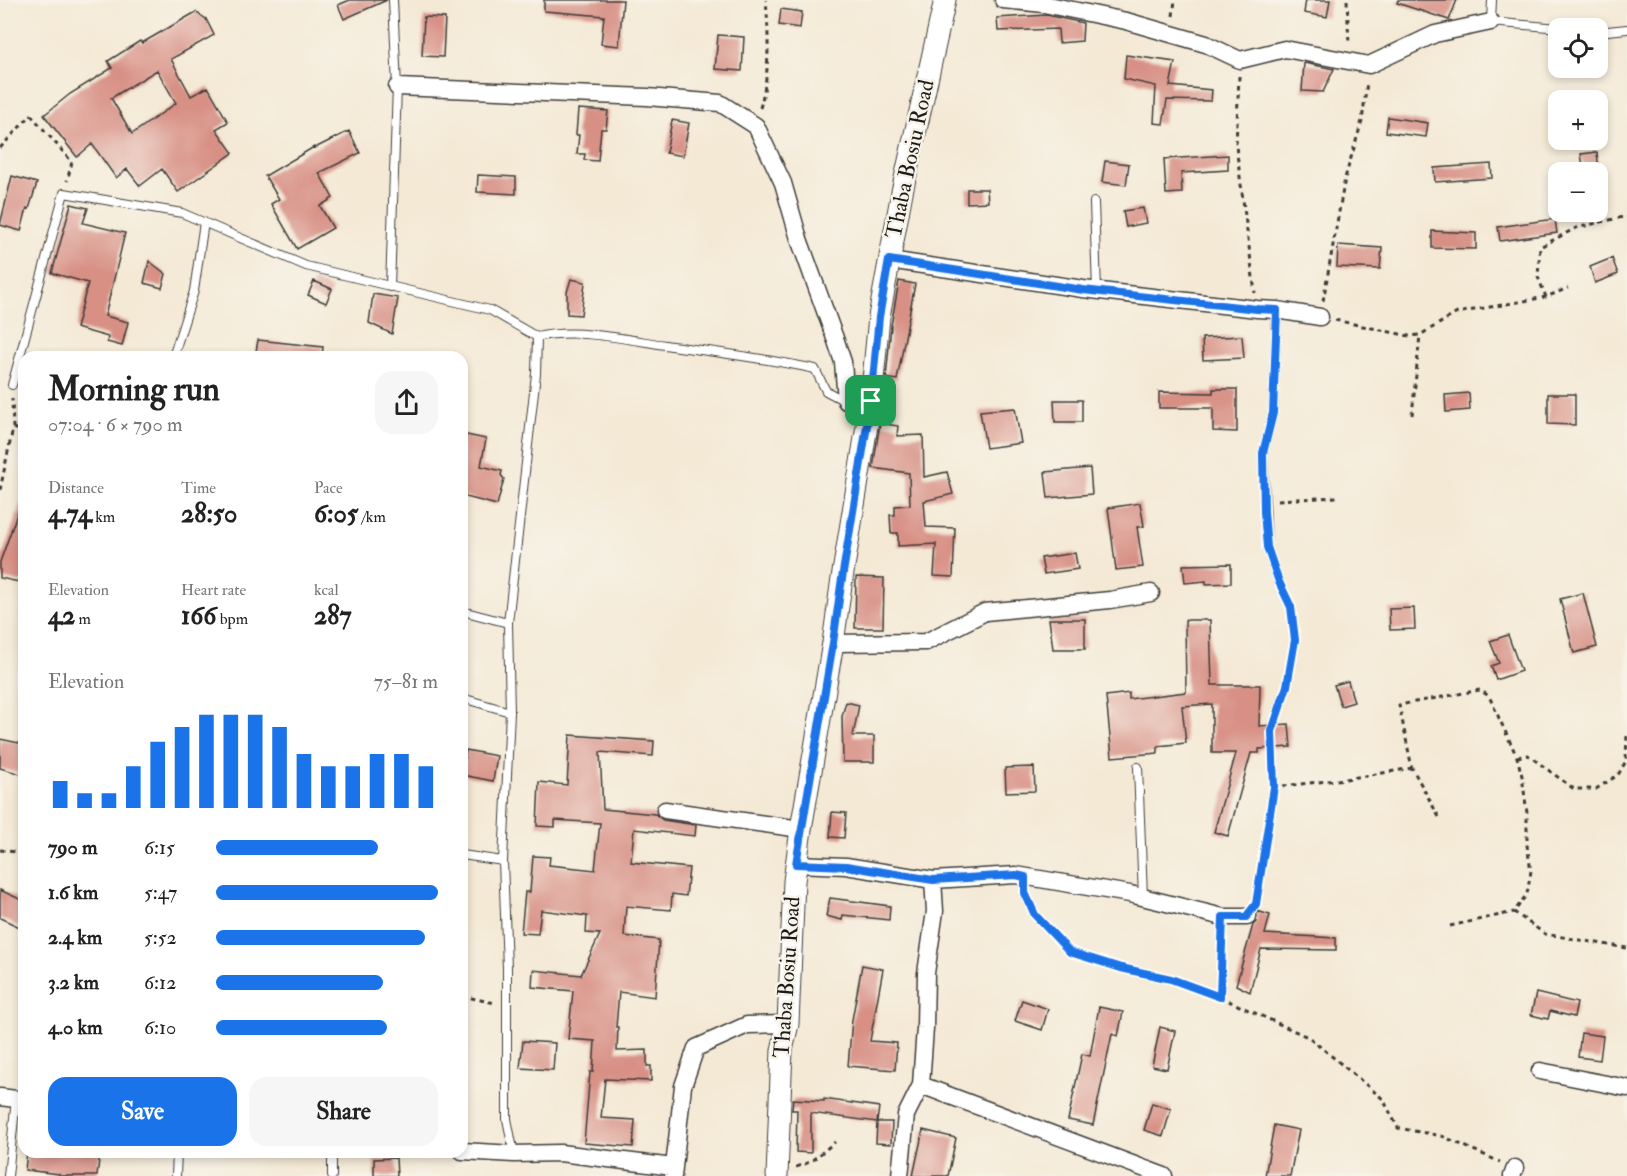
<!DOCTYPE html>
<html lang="en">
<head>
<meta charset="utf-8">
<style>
	:root { --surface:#fff; --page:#f6f6f6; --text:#222; --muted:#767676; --accent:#1a73e8 }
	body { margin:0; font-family:"IM FELL Double Pica",serif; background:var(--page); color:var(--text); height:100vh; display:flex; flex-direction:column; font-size:22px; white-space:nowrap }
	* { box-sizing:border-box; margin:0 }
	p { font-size:20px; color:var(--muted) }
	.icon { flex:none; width:33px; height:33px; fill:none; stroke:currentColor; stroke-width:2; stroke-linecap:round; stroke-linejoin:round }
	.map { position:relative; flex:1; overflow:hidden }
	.side { position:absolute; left:18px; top:351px; width:450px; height:807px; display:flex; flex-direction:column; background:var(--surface); border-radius:18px; box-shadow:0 3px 9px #0003 }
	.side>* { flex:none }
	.controls { position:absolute; left:1548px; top:18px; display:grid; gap:12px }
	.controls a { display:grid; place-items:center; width:60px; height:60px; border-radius:12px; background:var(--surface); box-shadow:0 3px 9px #0003; font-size:30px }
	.pin { position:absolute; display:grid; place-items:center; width:51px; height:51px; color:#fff; margin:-26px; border-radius:12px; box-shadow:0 3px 9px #0006 }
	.round { display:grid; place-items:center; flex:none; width:63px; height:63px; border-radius:18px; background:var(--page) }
	.overview { display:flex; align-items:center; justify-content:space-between; height:102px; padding:0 30px }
	h1 { font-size:33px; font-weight:700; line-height:45px }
	.figures { display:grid; grid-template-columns:repeat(3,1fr); gap:9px; height:102px; padding:6px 30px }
	.figures div { display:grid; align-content:center }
	.figures b { font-size:26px; font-weight:700 }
	.figures small { font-size:16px; font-weight:400 }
	.figures p { font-size:16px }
	.chart { height:168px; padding:12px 30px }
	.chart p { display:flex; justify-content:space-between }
	.chart svg { width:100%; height:108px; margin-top:6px; stroke:var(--accent); stroke-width:6 }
	.primary-button { display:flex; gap:12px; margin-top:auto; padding:12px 30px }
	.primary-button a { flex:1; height:69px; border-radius:18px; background:var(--accent); color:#fff; font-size:24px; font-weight:700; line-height:69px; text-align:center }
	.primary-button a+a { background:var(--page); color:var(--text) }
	ul { padding:0 30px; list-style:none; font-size:20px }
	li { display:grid; grid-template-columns:96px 72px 1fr; align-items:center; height:45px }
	li i { height:15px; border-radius:8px; background:var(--accent) }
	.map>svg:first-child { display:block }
	.building { fill:#d89085; fill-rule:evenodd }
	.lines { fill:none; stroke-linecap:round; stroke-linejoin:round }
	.service-casing { stroke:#3c3b38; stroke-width:10 }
	.minor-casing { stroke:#3c3b38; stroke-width:19 }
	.tertiary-casing { stroke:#3c3b38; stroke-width:23 }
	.path { stroke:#3c3b38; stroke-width:3; stroke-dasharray:4.5 4.5; stroke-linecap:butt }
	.service { stroke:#fff; stroke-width:8 }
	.minor { stroke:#fff; stroke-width:16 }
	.tertiary { stroke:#fff; stroke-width:21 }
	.route-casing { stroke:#fff; stroke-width:12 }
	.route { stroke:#1a73e8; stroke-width:8 }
	.labels { text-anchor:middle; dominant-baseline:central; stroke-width:5; stroke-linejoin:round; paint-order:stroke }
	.street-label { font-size:22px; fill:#1c1c1c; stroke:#f7f3e8 }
</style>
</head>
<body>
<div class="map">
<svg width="1627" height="1176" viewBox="0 0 1627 1176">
	<rect width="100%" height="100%" fill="#f7f3e8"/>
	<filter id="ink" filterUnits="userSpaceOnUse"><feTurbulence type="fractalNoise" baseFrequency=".0167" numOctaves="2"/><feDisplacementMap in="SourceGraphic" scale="12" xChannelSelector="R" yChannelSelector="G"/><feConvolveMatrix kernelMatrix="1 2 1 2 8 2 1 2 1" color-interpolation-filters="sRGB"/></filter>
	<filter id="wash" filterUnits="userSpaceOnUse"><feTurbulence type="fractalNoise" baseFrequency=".008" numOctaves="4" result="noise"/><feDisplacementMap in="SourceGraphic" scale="24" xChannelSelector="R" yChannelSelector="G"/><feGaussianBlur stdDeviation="1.35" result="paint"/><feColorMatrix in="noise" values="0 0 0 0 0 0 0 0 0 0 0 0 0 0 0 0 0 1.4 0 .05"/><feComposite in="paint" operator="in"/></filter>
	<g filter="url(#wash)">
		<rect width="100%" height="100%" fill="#f4e9d5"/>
		<g id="blocks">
			<!-- building -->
			<path class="building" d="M350,0H387L344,19L338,5Z
				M544,0H623L619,46L601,44L604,16L544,11Z
				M1306,0H1330L1327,17L1304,13Z
				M1398,0H1457L1449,20L1397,3Z
				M781,9L802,12L800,28L779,25Z
				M196,12L206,19L214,35L171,59L191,96L208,87L228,122L216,129L233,153L178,192L162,169L140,186L127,169L116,178L92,144L77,157L44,115L70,94L112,68L108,61L140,41L142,43ZM157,70L176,103L132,134L111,98Z
				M1047,15L1083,23L1082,41L1059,43L1058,29L998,31L997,18Z
				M424,17L445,18L443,57L422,56Z
				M718,35L744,37L742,71L715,69Z
				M1126,55L1175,62L1170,86L1212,90L1211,101L1167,100L1163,124L1154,123L1156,86L1124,79Z
				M1304,63L1334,69L1323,92L1302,91Z
				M578,109L608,111L606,129H601L598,161L584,160L585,154H577L579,135H576Z
				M1388,117L1428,123L1426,137L1386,132Z
				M672,120L689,123L683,156L666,153Z
				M349,131L360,153L319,173L333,198L320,206L333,228L297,249L271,204L279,199L265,176L314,147L315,148Z
				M1597,152L1599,172H1584L1581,154Z
				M1228,155V170L1181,173L1182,193L1166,194L1164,159Z
				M1105,161L1129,164L1126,185L1102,182Z
				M1491,164L1492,178L1435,182L1434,168Z
				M478,175L516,177V194L477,192Z
				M12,176L37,183L29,209L27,208L21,231L0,225Z
				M967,189H987L988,202L967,203Z
				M71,204L88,208L83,223L125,233L105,316L128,322L122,346L107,342L108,337L76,328L88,283L52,273Z
				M1143,208L1146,223L1126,227L1123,211Z
				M1555,219L1557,233L1500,241L1498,227Z
				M1432,231L1476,233V249L1432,248Z
				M1338,245L1382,248L1380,269L1337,267Z
				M1612,258L1618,274L1595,283L1590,267Z
				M149,261L166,274L162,288L144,283Z
				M571,279L585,282L581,315L567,314V292Z
				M314,281L332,289L326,303L308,295Z
				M899,281L915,284L897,380L886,378L891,326Z
				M373,294L398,298L392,334L369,323Z
				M1242,336L1244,358L1203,360L1202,338Z
				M258,340L323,347L322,357H255Z
				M1213,389H1237V432L1213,431V408H1159V392L1213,393Z
				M1469,393L1470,410L1446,412L1445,395Z
				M1548,394H1575V425L1548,424Z
				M1054,400H1082V422H1055Z
				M1015,408L1021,443L986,448L980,411Z
				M880,423L898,426L897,436L923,435L924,477L947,472L953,494L924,501L926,527L955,528L953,577L934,576L936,544L898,546V533H891L890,515H895V506L910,505L909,473L873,468Z
				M462,434L486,439L481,466L502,471L501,475L504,479L497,505L462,496Z
				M1090,468L1092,494L1048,498L1045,472Z
				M21,503H24V583L0,578V562Z
				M1140,503L1144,526L1137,527L1143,567L1116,570L1108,508Z
				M1075,553L1078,569L1044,574L1041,558Z
				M1231,564V583L1206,584V581L1185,583L1183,565Z
				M856,577L884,578L883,628H855Z
				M1583,593L1597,647L1574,653L1560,599Z
				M1414,608L1415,629L1390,630L1389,609Z
				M1049,619H1085V649H1053Z
				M1185,620H1210L1212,685H1260L1259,726L1289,724L1291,747L1259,749V753H1251L1228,836L1214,832L1236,753H1212V704L1182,706L1186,743L1158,746V753L1112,757L1106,696L1129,693V699L1186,692Z
				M1508,635L1521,671L1496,680L1491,666L1499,663L1490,641Z
				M1348,681L1354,702L1341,706L1334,685Z
				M846,702L859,705L853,736H874V762H843L842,716Z
				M570,735L654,741L653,756L600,752L603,809L655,814L663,820L696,825L695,836L634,829L631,862L689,868L686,896L672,894L671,910L626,906L624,936L659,940L655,997L619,992L616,1027H618L617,1051L647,1050V1066H651V1081L605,1079L601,1118L635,1120L633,1147L584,1143L590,1072H593L595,1041L568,1039L573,991L532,987L533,970L581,975L600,934L586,933L587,916L541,910L538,934L521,933L525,892H530L533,856L550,857L549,865L595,870L600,823L555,820V827L537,826L539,782L567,785Z
				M0,739L24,744V775L0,768Z
				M466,750L497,756L493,781L462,775Z
				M1034,767L1035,791L1006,792L1005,768Z
				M832,812L846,813L844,838L830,837Z
				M0,890L24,901V929L0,918Z
				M830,898L890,906L889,920L843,915L842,920L826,916Z
				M1257,911L1270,915L1265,934L1336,938V950L1261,949L1250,992L1236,985L1253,925L1256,922Z
				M862,965L883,969L870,1041L897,1043L895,1070L848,1066L852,1020Z
				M1536,993L1577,1003L1574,1017L1550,1011L1548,1019L1531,1015Z
				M1022,1000L1048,1009L1042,1030L1015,1021Z
				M1099,1007L1123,1012L1118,1036L1112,1034L1093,1125L1068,1120L1082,1054L1090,1056Z
				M1160,1027L1175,1031L1167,1069L1152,1066Z
				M1581,1033L1603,1036L1600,1060L1578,1057Z
				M523,1041L555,1043L553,1070L520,1068Z
				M793,1099L824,1101V1099L879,1107L877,1122L811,1113V1153L796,1152L797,1110H792Z
				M1152,1103L1171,1109L1163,1136L1144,1130Z
				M877,1122H892L891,1144L876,1143Z
				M1274,1125L1299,1130L1290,1176H1265Z
				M923,1130L956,1138L948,1176H913Z
				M27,1152H100L97,1176H59V1174L25,1170Z
				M396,1158L397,1176H374V1159Z"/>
		</g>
	</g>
	<g filter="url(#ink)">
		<use href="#blocks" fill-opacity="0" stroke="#3c3b38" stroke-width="1.5"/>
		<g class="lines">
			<!-- service casing -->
			<g class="service-casing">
				<path id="service" d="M1492,0L1491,22L1559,28
					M1598,32L1627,29
					M1094,202L1097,291
					M390,287L397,87L393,0
					M1277,310L1273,413L1263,453L1267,547L1279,582
					M173,357L194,291L204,222
					M12,385L64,193L182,213L306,266L490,310L537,337C576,328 625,339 665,345C715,352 765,358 815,369L826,391L845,401
					M462,611L508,623
					M462,698L510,712
					M1138,767L1143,897
					M462,855L503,861
					M514,1154L507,1119V968L503,861L510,712L508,623L536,374L537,337
					M8,1176L16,1099
					M176,1176L177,1152
					M332,1176V1152"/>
			</g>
			<!-- minor casing -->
			<g class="minor-casing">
				<path id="minor" d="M1003,0L1044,4L1126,21L1206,44L1240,60L1285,49L1369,65L1435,34L1491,22
					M397,87L647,97L720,103L756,126L783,183L799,239L836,341L843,362L846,401H871
					M889,260L1083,289L1257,309L1277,310L1320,317
					M833,643L926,642L985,612L1110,600L1151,593
					M665,810L801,829
					M796,864L846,866L933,880L1016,875L1130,894L1223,917H1247
					M1540,1071L1627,1088
					M921,1085L925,1028L926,973L935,911L933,880
					M0,1097L24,1100
					M462,1151L514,1154L560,1153L673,1167
					M673,1176L683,1086L696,1048L747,1025L788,1024
					M900,1176L906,1115L921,1085L1164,1176
					M1512,1176L1515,1168"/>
			</g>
			<!-- tertiary casing -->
			<g class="tertiary-casing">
				<path id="tertiary" d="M777,1176L782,1050L788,1024L794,881L801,829L833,643L841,585L871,401L879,317L902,192L945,0"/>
			</g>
			<!-- path -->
			<path class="path" d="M1347,0L1349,45
				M1173,16L1175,0
				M1239,76L1236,146L1255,293
				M760,108C770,72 769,37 766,0
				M0,148L31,115L72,162L67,181
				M1546,297L1538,277L1540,247L1576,228L1627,216
				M1323,301L1345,178L1362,121L1367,82
				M1335,320L1409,336L1420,335L1457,313L1546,297L1568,288
				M1412,415L1420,335
				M13,428L24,432
				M0,490L13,428L12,399
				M1278,500L1337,497
				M1517,757L1528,755L1574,789H1596L1618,775L1626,761L1627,732
				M1274,787L1346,779L1412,768
				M1439,817L1412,768L1399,705L1480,690L1489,696L1493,705L1517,757L1522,776L1527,813V845L1531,871L1527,894L1514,912L1545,934L1627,948
				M0,850L24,853
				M1025,894L1035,915L1070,952L1121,968L1171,979L1219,997
				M1256,903L1274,787L1272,731L1287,686L1295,640L1291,607L1284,592
				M1450,926L1514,912
				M1222,934L1220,997L1310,1038L1383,1099L1398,1128L1442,1136L1500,1162
				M462,996L495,1003
				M796,1167L810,1162L835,1142"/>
			<!-- service -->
			<use href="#service" class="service"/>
			<!-- minor -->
			<use href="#minor" class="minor"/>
			<!-- tertiary -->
			<use href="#tertiary" class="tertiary"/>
		</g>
	</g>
	<g class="lines" filter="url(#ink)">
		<!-- route casing -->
		<g class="route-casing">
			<path id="route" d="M889,260L1083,290L1257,309L1277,310L1273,413L1263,453L1264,512L1267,547L1279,582L1291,607L1295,640L1287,686L1272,731L1274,787L1256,904L1246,917H1223L1220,997L1171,979L1121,968L1070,952L1035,915L1025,893V877L1016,875L933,880L846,866L796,864L833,643L841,585L871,401L879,317Z"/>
		</g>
		<!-- route -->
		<use href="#route" class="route"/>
	</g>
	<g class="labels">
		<!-- street labels -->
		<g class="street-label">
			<text transform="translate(910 159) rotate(-78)">Thaba Bosiu Road</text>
			<text transform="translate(787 977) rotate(-86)">Thaba Bosiu Road</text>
		</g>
	</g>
</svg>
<div class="controls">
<a><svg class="icon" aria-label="locate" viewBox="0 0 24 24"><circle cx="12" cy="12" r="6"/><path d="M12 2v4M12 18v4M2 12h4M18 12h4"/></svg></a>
<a>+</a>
<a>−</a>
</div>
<div class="pin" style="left:871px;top:401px;background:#1e9e55"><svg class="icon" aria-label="arrive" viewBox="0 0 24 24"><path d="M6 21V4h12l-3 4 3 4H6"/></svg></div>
<section class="side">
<div class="overview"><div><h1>Morning run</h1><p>07:04 · 6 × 790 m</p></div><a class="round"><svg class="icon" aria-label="share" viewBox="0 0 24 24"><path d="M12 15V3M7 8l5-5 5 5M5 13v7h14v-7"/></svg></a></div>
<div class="figures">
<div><p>Distance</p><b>4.74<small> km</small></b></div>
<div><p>Time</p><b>28:50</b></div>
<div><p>Pace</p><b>6:05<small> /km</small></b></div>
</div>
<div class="figures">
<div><p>Elevation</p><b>42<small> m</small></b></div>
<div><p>Heart rate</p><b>166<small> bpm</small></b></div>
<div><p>kcal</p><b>287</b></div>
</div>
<div class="chart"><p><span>Elevation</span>75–81 m</p>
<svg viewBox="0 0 160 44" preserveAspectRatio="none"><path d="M5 44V33M15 44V38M25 44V38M35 44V27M45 44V17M55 44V11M65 44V6M75 44V6M85 44V6M95 44V11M105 44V22M115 44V27M125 44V27M135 44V22M145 44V22M155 44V27"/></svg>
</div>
<ul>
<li><b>790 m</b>6:15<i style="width:73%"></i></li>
<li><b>1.6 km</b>5:47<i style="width:100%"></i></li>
<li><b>2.4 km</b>5:52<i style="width:94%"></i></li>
<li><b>3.2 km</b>6:12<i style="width:75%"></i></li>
<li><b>4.0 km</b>6:10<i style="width:77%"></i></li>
</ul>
<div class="primary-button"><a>Save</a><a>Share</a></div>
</section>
</div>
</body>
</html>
